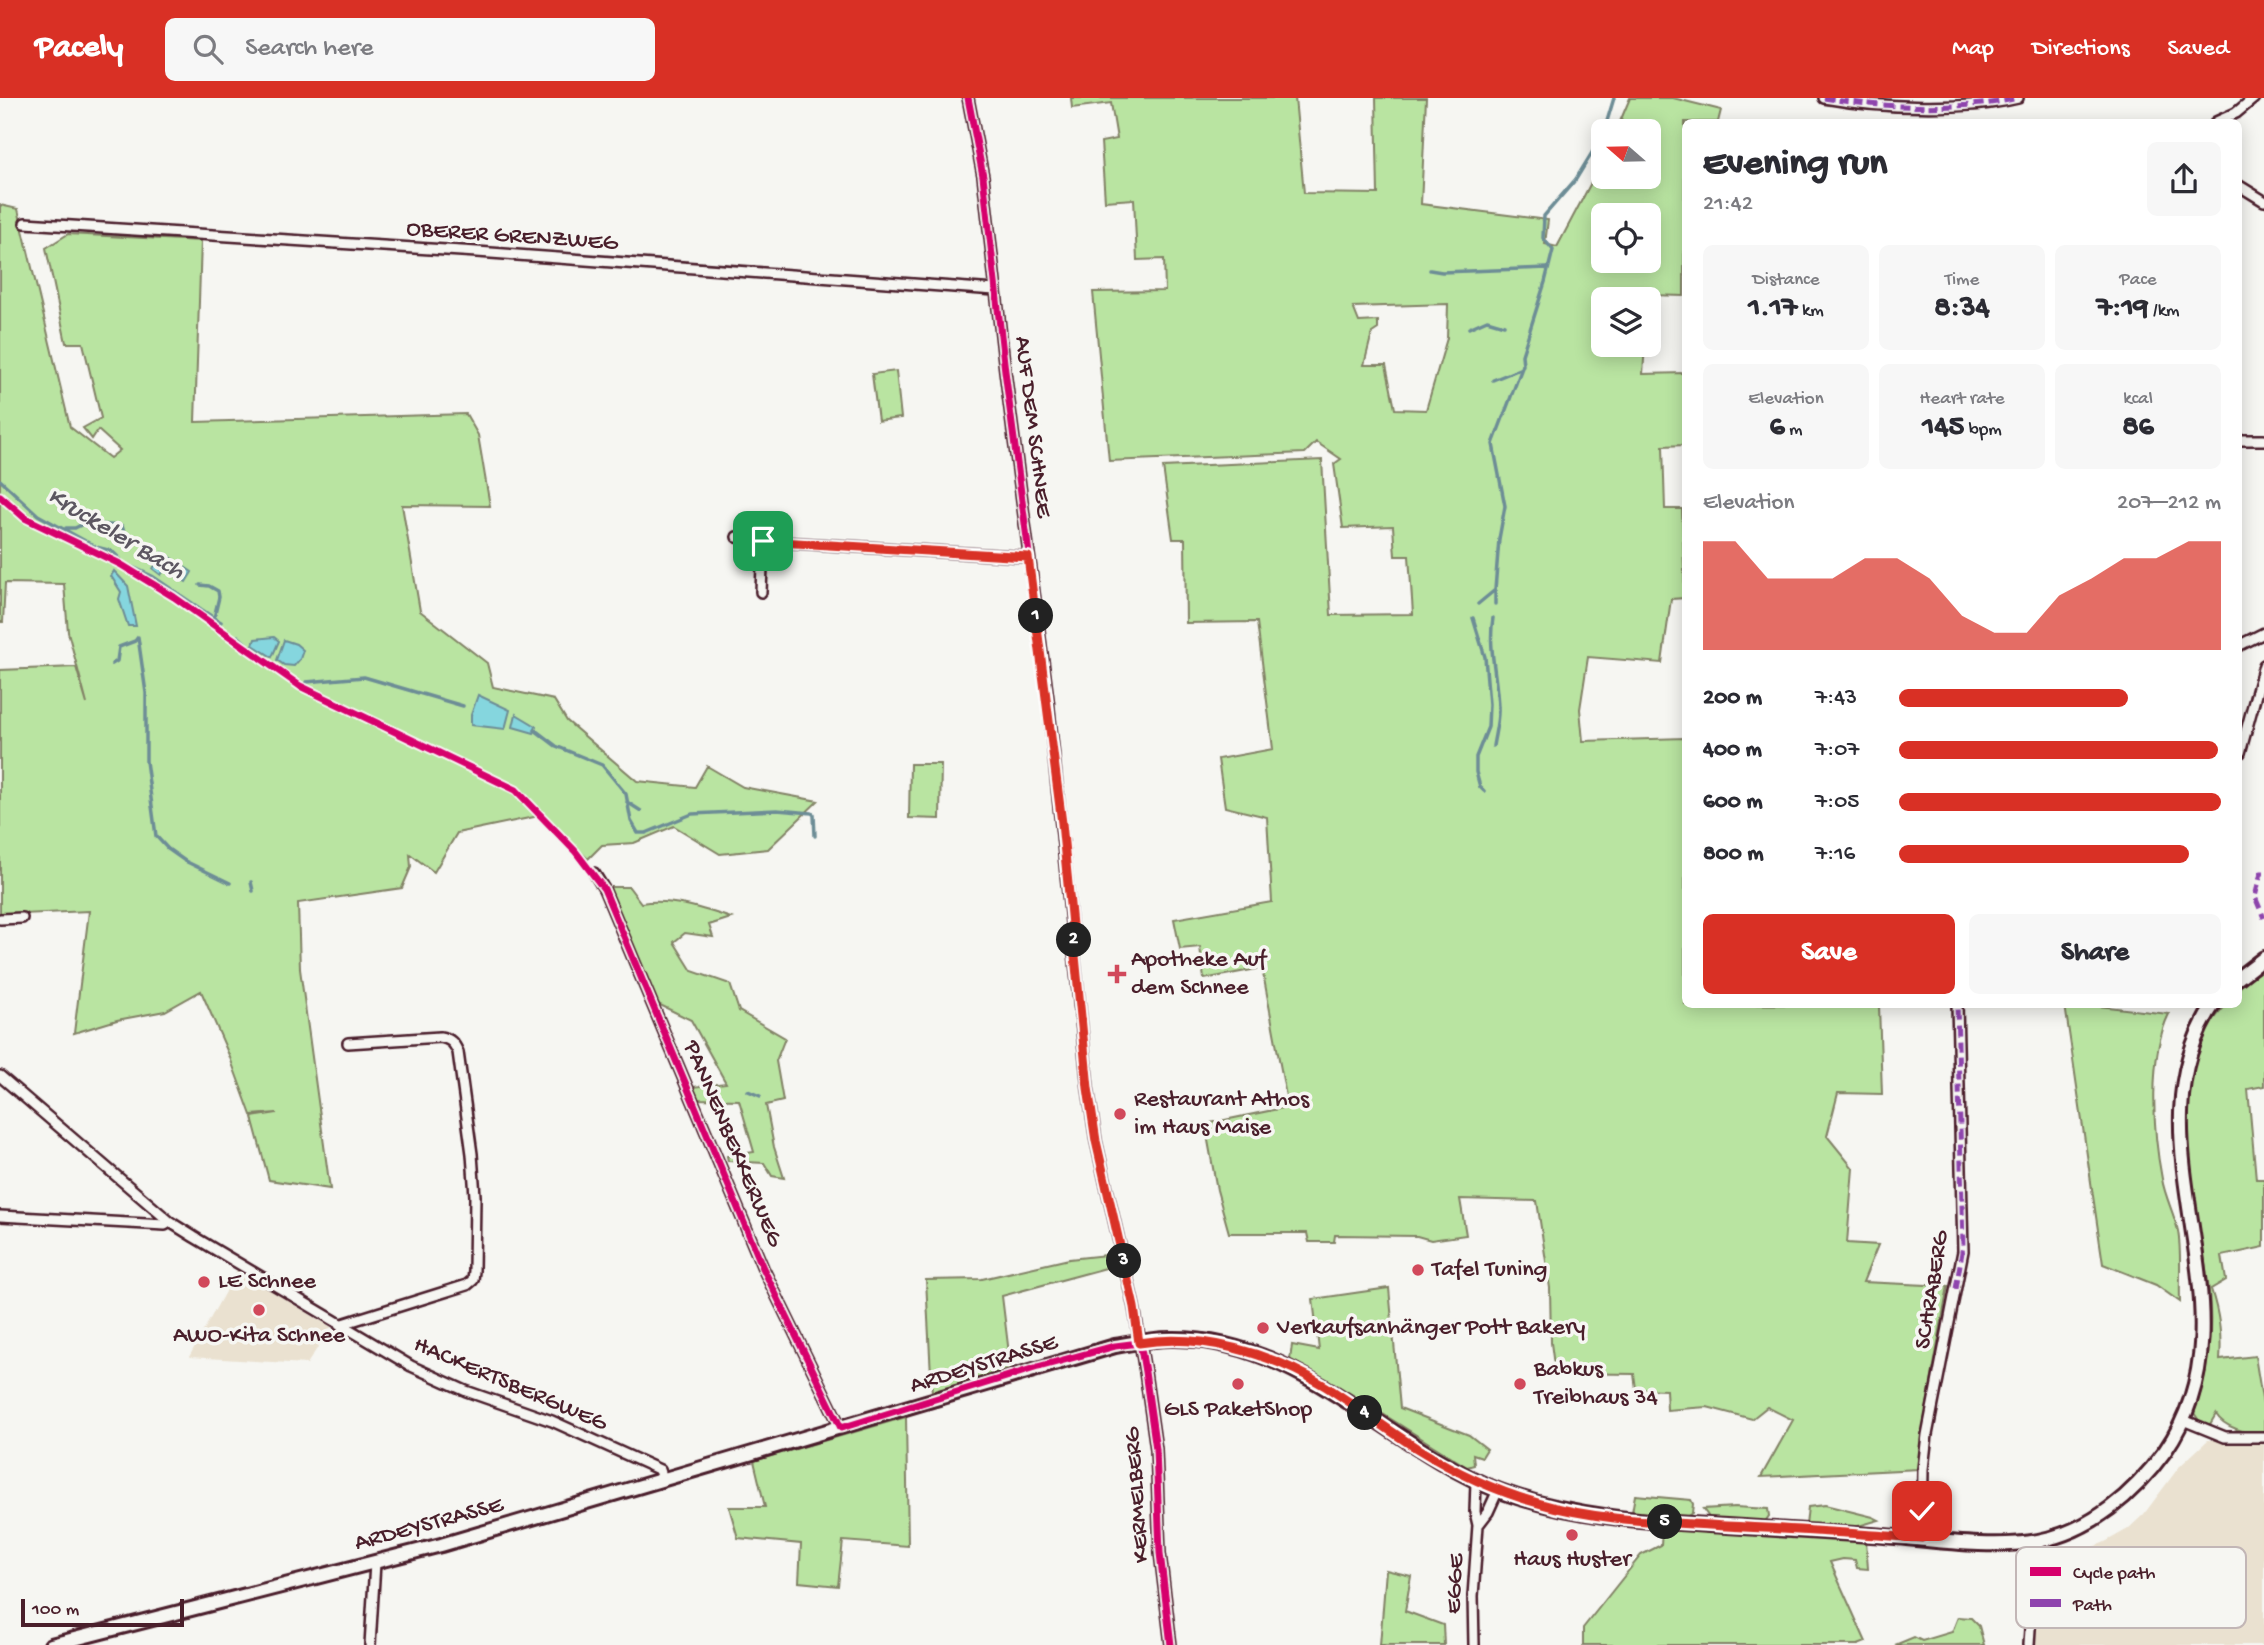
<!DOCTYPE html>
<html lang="en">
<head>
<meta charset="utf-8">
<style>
	:root { --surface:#fff; --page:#f7f7f7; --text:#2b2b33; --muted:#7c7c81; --accent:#d93025 }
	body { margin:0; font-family:"Gochi Hand",sans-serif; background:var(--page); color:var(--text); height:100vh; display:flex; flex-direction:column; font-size:26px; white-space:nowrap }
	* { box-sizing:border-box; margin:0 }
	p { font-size:23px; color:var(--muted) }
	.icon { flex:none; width:38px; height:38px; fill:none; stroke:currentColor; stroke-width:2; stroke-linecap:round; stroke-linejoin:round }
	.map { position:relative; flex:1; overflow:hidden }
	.details { position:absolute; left:1682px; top:21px; width:560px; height:889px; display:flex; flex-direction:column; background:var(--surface); border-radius:10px; box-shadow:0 4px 18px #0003 }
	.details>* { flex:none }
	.needle { width:46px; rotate:290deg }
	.buttons { position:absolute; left:1591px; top:21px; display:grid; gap:14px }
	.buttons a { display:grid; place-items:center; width:70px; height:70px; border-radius:10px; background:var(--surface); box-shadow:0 4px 18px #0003; font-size:35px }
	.scale { position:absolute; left:21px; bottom:18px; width:163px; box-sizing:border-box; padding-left:7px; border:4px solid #4a1f2b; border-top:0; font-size:19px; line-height:24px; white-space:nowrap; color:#4a1f2b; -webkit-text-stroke:5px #f6f6f2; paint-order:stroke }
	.pin { position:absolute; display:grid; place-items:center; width:60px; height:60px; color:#fff; margin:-30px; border-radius:14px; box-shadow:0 4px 10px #0006 }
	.km { position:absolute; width:35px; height:35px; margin:-18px; border-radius:50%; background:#222; color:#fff; font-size:19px; line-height:35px; text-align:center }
	.round { display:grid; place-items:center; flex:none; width:74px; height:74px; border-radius:10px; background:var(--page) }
	.summary { display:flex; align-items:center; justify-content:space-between; height:119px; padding:0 21px }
	h1 { font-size:38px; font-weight:700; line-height:52px }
	.stats { display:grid; grid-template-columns:repeat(3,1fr); gap:10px; height:119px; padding:7px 21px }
	.stats div { display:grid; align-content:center; border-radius:10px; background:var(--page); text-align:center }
	.stats b { font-size:30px; font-weight:700 }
	.stats small { font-size:19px; font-weight:400 }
	.stats p { font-size:19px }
	.chart { height:196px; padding:14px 21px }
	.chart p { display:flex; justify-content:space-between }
	.chart svg { width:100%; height:126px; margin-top:7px; fill:var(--accent); opacity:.7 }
	.primary-button { display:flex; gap:14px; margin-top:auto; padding:14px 21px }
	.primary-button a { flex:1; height:80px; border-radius:10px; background:var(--accent); color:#fff; font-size:28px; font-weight:700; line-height:80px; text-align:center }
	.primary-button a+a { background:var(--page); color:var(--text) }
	ul { padding:0 21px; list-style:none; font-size:23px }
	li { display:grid; grid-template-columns:112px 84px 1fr; align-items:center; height:52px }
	li i { height:18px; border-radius:9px; background:var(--accent) }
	header { display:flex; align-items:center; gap:42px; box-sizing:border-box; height:98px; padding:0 35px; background:var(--accent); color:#fff }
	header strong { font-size:33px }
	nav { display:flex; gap:38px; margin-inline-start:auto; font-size:24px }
	.search { width:490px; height:63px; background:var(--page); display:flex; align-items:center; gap:18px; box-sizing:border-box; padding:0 24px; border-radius:10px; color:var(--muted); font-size:26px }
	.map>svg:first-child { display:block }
	.built { fill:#eae1d0 }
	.green { fill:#b9e4a1; stroke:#828266; stroke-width:2; fill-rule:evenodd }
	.water { fill:#85d6de; stroke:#6d8d96; stroke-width:2 }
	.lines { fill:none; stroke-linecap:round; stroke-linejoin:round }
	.stream { stroke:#6d8d96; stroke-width:3.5 }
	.minor-casing { stroke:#4a1f2b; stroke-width:14 }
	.secondary-casing { stroke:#4a1f2b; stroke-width:18 }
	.minor { stroke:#f6f6f2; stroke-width:9 }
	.secondary { stroke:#f6f6f2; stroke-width:12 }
	.quiet { stroke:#8e44ad; stroke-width:5; stroke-dasharray:10 5; stroke-linecap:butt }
	.cycleway-casing { stroke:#f6f6f2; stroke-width:11 }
	.cycleway { stroke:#d6006c; stroke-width:7 }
	.route-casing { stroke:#fff; stroke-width:14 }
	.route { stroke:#d93025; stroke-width:9 }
	.poi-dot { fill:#d1495b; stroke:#f6f6f2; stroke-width:2.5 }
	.labels { text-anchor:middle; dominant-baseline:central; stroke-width:7; stroke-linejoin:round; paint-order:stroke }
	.street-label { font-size:24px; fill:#4a1f2b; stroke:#f6f6f2 }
	.poi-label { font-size:24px; fill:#4a1f2b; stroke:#f6f6f2; text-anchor:start }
	.water-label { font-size:26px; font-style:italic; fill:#5c5661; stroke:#f6f6f2 }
	.key { fill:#f6f6f2; stroke:#c2b6b6; stroke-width:2 }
	.key-label { font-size:19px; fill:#4a1f2b }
</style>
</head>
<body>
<header>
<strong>Pacely</strong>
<div class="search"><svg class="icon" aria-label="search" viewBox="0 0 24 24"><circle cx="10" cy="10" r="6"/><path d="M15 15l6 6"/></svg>Search here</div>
<nav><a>Map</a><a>Directions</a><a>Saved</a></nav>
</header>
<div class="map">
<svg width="2264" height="1547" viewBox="0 0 2264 1547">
	<rect width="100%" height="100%" fill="#f6f6f2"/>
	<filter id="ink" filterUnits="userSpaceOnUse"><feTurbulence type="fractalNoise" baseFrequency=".0143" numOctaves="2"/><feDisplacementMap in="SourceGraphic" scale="14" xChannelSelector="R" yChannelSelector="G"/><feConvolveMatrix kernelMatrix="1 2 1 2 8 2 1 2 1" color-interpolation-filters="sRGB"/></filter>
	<g filter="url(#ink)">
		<!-- built -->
		<path class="built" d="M237,1172L331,1229L307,1266L189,1259Z
			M2208,1342H2264V1547H2031L2034,1505L2045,1489L2046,1458L2083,1453L2105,1444L2128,1431L2144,1416L2179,1369Z"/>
		<!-- green -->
		<path class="green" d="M1071,0H1295L1304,95L1378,96L1376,0H1426L1421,106L1548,122L1545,146L1557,149L1603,62V79H1648V33H1616L1630,0H1673L1721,12L1718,24H1685L1684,198L1650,197L1649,208L1648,201H1603V247H1645L1643,276L1685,275V347L1663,348L1665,411H1682L1685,500L1671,501L1662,565L1588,559L1580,611L1583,643L1685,640V906L1879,907L1882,996L1838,995L1827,1038L1853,1070L1847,1145L1878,1147L1863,1184L1948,1188L1922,1336L1919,1371L1761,1379L1793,1322L1767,1309L1752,1321L1707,1309L1667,1312L1666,1292L1636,1291L1634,1276L1555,1275L1551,1245L1550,1190L1537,1103L1460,1101L1466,1137L1431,1142L1417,1138L1335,1137L1334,1144H1309L1307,1135H1229L1217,1092L1205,1026L1288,1009L1262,870L1204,881L1200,849L1180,851L1174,821L1272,804L1267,719L1225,709L1218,661L1273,651L1257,524L1186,525L1185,441H1173L1163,369L1322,362L1331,517L1413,516L1409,458H1395L1393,428L1343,430L1334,366L1341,361L1316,344L1305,355L1109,363L1093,194L1165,193L1164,161L1137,162L1134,101L1105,103L1101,44L1117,41L1111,5L1072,10ZM1603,117H1648V163H1603ZM1448,206L1447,240L1426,312L1395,311L1386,267H1364L1372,235L1378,231V223L1359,224L1353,209Z
			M0,107L18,111L70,329L110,360L120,352L98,332L92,341L83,330L101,320L83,245H66L46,150L68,136L201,143L195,324L466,316L478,337L490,408L402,407L420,513L487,565L493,589L554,602L567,623L637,683L695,689L707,668L743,689L818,703L768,751L720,756L674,728L634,745L602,747L588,761L542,715L534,719L457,735L434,774L410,756L411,769L402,790L298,805L300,871L330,1091L269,1082L252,1019L277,1015L251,1017L229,957L201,893L165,913L117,922L74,935L89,813L0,817V572L76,569L87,606L68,534L64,486L5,485L3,524H0Z
			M896,273L901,320L878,323L872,276Z
			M910,666H941L940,721L909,720Z
			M608,789H629L641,805C671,800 703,811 731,820L709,827L713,839L685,835L674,844L692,873L730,886L739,913L785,940L776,963L783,1003L766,1007L774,1049L784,1080L772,1078L764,1065L728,1063L727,1058L754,1054L739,1002L696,1001L692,989L726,985L691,922L656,905Z
			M2264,870V988L2248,991L2256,1081H2264V1149L2222,1158L2226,1182L2211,1191C2219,1216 2222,1236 2220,1262L2255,1258L2264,1313V1336C2248,1336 2224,1330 2216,1316L2209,1328L2200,1324L2194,1315C2208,1276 2213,1236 2209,1194C2201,1119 2171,1017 2199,946C2205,932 2216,918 2226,907L2238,906V892L2245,883Z
			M2065,907H2090L2169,916C2148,958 2153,1035 2162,1081C2165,1099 2174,1115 2178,1133C2182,1156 2179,1181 2180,1204L2156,1187L2103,1166Z
			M1115,1156L1117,1167L1002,1198L1011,1272L932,1296L926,1182L982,1181L1069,1161Z
			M1389,1190L1400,1310L1469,1337L1487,1351L1482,1359L1473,1356L1474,1367L1467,1369L1329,1282L1290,1262L1292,1247L1319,1252L1313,1201Z
			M906,1319L908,1448L843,1443L838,1488L799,1484L801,1446L738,1440L729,1409H765L754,1363Z
			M1635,1397L1691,1402L1693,1406L1692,1415L1686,1419L1632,1414Z
			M1825,1407L1873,1419L1879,1422L1848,1431L1806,1427L1808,1409Z
			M1735,1409L1768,1411L1769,1418L1764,1425L1711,1422L1703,1411Z
			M1662,1430L1866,1443L1868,1471L1857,1470L1855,1462L1843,1461L1830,1464L1866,1544L1858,1547H1583V1530L1641,1457L1661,1447Z
			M1386,1472L1411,1478L1405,1513L1443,1527L1444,1547H1380Z
			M1958,1519L1971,1520L1979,1528L1984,1547H1895L1914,1539L1922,1543L1952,1534Z"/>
		<!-- water -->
		<path class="water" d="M162,454L172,460L161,477L153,471Z
			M176,463L192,474L186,484L169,474Z
			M114,473L128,488L136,528H128L119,501L121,494L111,478Z
			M274,539L279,543L272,559L253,547L255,541Z
			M284,542L296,546L303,552L300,561L294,568L284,567L277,562Z
			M478,597L510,612L505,631L471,627V617Z
			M516,616L536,628L534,635L513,629Z"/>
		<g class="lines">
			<!-- stream -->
			<path class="stream" d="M1604,33L1614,0
				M1430,172L1442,174L1547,170
				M1469,230L1487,222L1504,227
				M1493,282L1520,271
				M0,382L38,417L96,449L112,453L124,465L152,478L214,520
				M66,430H75L85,425L122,428L129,449
				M200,487L209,488L218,493L219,499L214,520L221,524
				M1478,506L1495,492L1499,441L1505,408L1493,346L1523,267L1522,257L1545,184L1553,152L1543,140L1544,118L1576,81L1603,37
				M1495,506V492
				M1473,520L1485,559L1489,606L1488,629L1476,659V674L1480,689L1484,693
				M1493,520C1488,549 1497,578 1498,609C1499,621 1495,635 1493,648
				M238,538L255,553L290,577
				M112,566L117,563L119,549L135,543L138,539L146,595V663L156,738L168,751L185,763L230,785
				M306,584L364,579L463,608
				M535,632L556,648L602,667L626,696L631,723L638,735H646L692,716L777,712L812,715L814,717L815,738
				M627,704L641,713
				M251,784L253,793
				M748,993L760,998"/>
			<!-- minor casing -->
			<g class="minor-casing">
				<path id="minor" d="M968,0L983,78L1005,273L1048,601L1088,990L1096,1043L1134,1209L1145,1274L1156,1351L1160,1455L1171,1547
					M1824,0C1880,10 1963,13 2018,0
					M2216,24L2236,15L2254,0
					M2238,87L2264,103
					M25,125L477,154L995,192
					M2238,342H2264
					M737,439L763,443
					M761,494L763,443L1028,459
					M2238,548L2264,535
					M2240,655L2264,567
					M594,775L604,791L763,1170L841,1330
					M0,821L22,820
					M0,978L170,1124L194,1139L411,1268L466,1293L552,1323L660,1372L663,1381
					M0,1118L165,1127L170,1124
					M339,1227L467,1187L473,1182L474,1173L475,1098L472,1056L458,954C454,945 451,941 440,939L348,945
					M2183,1322L2225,1339H2264
					M1478,1427L1488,1414L1498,1392
					M1922,1440L1923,1371L1927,1337L1963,1153L1957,906
					M370,1547L375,1465
					M1474,1547L1473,1498L1478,1427L1475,1414L1476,1383
					M2029,1547L2032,1499L2041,1479L2037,1443"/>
			</g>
			<!-- secondary casing -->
			<g class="secondary-casing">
				<path id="secondary" d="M2238,880L2264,860
					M51,1547L441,1447L1115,1248C1133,1245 1152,1241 1171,1241C1300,1239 1387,1349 1500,1393C1573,1420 1650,1424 1727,1428C1775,1431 1823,1434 1871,1437C1922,1440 1988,1452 2038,1443C2091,1433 2134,1396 2165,1353C2264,1210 2121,1043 2214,906"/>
			</g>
			<!-- minor -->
			<use href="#minor" class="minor"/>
			<!-- secondary -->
			<use href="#secondary" class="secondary"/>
			<!-- quiet -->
			<path class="quiet" d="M1824,0C1880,10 1963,13 2018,0
				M2264,775H2261L2255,799L2264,820
				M1956,1191L1963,1148L1957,906"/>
			<!-- cycleway casing -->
			<g class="cycleway-casing">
				<path id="cycleway" d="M968,0L983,78L1005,273L1048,601L1088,990L1096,1043L1134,1209L1145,1274L1156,1351L1160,1455L1171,1547
					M0,398L25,420L120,466L174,499L300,588L516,692L575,753L604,791L763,1170L841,1330L1038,1269L1115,1248L1139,1245"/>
			</g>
			<!-- cycleway -->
			<use href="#cycleway" class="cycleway"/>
		</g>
	</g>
	<g class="lines" filter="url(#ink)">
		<!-- route casing -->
		<g class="route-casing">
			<path id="route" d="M763,443L1028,459L1062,725L1088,990L1096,1043L1134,1209L1139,1245C1202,1235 1271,1255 1325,1288C1357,1308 1386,1331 1418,1351C1455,1374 1495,1393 1538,1405C1598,1423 1664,1424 1726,1428C1792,1431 1857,1436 1922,1440V1413"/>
		</g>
		<!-- route -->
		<use href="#route" class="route"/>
	</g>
	<!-- markers -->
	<g class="poi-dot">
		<path d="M1113.5 865.5h7v7h7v7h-7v7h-7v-7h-7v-7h7z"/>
		<circle cx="1120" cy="1016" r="7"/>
		<circle cx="1418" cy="1172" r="7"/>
		<circle cx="204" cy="1184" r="7"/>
		<circle cx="259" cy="1212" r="7"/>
		<circle cx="1263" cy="1230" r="7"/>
		<circle cx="1238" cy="1286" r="7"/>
		<circle cx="1520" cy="1286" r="7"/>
		<circle cx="1572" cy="1437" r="7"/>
	</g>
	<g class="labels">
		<!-- street labels -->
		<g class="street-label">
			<text transform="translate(512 139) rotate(4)">OBERER GRENZWEG</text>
			<text transform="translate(1032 329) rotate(83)">AUF DEM SCHNEE</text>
			<text transform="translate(732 1046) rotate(67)">PANNENBEKKERWEG</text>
			<text transform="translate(1933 1192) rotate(-81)">SCHRABERG</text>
			<text transform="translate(984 1267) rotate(-17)">ARDEYSTRASSE</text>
			<text transform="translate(510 1287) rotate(23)">HACKERTSBERGWEG</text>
			<text transform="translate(1138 1397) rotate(-94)">KERMELBERG</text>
			<text transform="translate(429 1427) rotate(-15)">ARDEYSTRASSE</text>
			<text transform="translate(1456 1486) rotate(-87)">EGGE</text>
		</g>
		<!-- poi labels -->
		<g class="poi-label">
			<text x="1131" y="862">Apotheke Auf<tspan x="1131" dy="28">dem Schnee</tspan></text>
			<text x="1134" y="1002">Restaurant Athos<tspan x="1134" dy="28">im Haus Maise</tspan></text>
			<text x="1432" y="1172">Tafel Tuning</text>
			<text x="218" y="1184">LE Schnee</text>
			<text x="1277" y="1230">Verkaufsanhänger Pott Bakery</text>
			<text x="259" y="1238" text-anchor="middle">AWO-Kita Schnee</text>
			<text x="1534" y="1272">Babkus<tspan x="1534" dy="28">Treibhaus 34</tspan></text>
			<text x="1238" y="1312" text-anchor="middle">GLS PaketShop</text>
			<text x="1572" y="1462" text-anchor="middle">Haus Huster</text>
		</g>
		<!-- water labels -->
		<g class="water-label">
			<text transform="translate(115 437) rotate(31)">Kruckeler Bach</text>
		</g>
	</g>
	<!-- legend -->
	<rect x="2016" y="1449" width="230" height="81" rx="10" class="key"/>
	<rect x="2030" y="1469" width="31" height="9" fill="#d6006c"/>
	<rect x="2030" y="1501" width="31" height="8" fill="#8e44ad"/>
	<g class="key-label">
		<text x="2073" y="1480">Cycle path</text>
		<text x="2073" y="1512">Path</text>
	</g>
</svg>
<div class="buttons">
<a><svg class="needle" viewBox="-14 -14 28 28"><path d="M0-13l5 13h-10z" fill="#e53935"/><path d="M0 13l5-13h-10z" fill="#7c7c81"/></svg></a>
<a><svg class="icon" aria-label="locate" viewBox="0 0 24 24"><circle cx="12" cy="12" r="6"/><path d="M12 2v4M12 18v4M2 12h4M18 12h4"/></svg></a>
<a><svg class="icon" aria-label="layers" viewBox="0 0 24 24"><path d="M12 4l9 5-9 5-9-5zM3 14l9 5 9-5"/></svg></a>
</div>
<div class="scale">100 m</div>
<div class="pin" style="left:763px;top:443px;background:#1e9e55"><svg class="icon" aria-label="arrive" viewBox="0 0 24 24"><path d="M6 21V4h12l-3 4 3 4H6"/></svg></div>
<div class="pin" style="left:1922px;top:1413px;background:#d93025"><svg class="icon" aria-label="check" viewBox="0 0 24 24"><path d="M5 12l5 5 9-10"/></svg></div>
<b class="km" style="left:1036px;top:518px">1</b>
<b class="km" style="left:1074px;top:842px">2</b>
<b class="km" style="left:1124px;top:1163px">3</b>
<b class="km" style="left:1365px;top:1315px">4</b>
<b class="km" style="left:1665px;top:1424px">5</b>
<section class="details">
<div class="summary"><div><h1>Evening run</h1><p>21:42</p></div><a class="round"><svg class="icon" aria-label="share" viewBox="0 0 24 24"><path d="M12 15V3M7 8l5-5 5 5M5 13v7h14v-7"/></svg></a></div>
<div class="stats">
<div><p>Distance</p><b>1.17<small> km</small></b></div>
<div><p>Time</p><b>8:34</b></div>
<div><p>Pace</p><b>7:19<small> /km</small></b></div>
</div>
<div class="stats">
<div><p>Elevation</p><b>6<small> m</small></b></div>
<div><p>Heart rate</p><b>145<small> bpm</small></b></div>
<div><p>kcal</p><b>86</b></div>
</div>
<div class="chart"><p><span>Elevation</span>207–212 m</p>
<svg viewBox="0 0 160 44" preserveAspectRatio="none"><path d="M0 44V6L10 6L20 19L30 19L40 19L50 12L60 12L70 19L80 32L90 38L100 38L110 25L120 19L130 12L140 12L150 6L160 6V44z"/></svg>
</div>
<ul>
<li><b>200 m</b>7:43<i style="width:71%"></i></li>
<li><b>400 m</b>7:07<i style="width:99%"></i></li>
<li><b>600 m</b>7:05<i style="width:100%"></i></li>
<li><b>800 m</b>7:16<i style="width:90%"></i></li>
</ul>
<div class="primary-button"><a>Save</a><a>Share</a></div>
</section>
</div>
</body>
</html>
